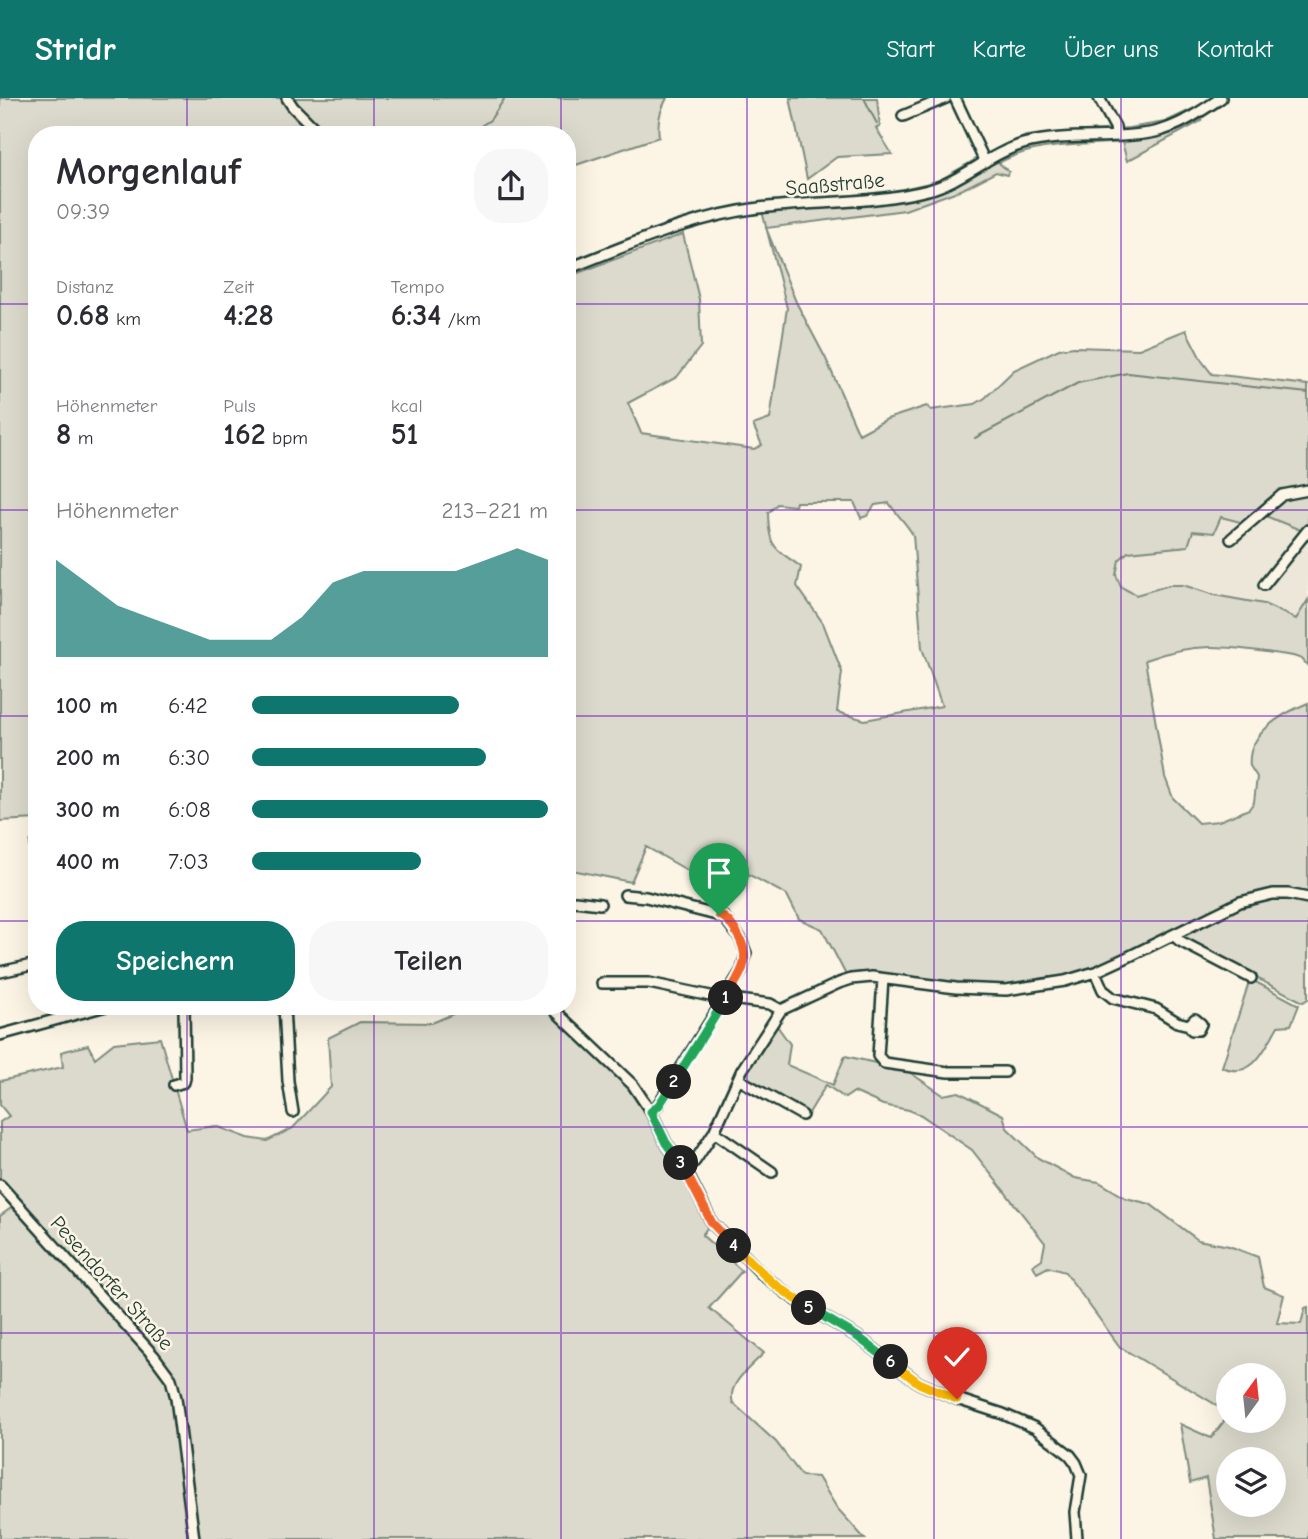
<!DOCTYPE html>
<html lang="de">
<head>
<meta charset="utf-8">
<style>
	:root { --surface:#fff; --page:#f7f7f7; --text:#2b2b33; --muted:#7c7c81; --accent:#0f766e }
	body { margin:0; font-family:"Comic Neue",sans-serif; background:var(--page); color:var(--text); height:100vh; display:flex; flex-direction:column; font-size:26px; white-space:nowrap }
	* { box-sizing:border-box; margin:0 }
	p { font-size:23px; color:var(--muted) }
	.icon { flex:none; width:38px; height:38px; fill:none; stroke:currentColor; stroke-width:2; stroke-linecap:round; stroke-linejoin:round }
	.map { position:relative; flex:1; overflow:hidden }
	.drawer { position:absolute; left:28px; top:28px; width:548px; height:889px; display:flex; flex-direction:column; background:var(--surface); border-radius:28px; box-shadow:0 7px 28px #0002 }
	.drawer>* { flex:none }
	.needle { width:46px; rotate:15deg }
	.buttons { position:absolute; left:1216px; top:1265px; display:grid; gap:14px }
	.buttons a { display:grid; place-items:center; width:70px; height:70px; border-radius:50%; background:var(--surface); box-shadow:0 7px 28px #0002; font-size:35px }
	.pin { position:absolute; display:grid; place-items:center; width:60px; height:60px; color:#fff; margin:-72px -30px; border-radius:50% 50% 50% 0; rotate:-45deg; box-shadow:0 0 7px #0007 }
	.pin .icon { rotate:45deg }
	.km { position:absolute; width:35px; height:35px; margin:-18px; border-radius:50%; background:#222; color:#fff; font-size:19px; line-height:35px; text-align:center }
	.round { display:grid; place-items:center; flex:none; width:74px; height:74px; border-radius:28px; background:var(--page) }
	.summary { display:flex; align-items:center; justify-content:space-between; height:119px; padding:0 28px }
	h1 { font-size:38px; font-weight:700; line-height:52px }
	.stats { display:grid; grid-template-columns:repeat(3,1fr); gap:10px; height:119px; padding:7px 28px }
	.stats div { display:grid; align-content:center }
	.stats b { font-size:30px; font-weight:700 }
	.stats small { font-size:19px; font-weight:400 }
	.stats p { font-size:19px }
	.chart { height:196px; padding:14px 28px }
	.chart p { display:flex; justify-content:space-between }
	.chart svg { width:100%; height:126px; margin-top:7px; fill:var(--accent); opacity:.7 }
	.button { display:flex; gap:14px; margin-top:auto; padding:14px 28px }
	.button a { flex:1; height:80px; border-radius:28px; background:var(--accent); color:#fff; font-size:28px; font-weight:700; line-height:80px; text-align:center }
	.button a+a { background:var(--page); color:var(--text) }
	ul { padding:0 28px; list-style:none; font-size:23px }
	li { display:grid; grid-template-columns:112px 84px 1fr; align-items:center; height:52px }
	li i { height:18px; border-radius:9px; background:var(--accent) }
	header { display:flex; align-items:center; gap:42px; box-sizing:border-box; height:98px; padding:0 35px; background:var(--accent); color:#fff }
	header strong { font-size:33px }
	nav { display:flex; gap:38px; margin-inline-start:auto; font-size:24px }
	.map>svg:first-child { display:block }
	.built { fill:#ece7d8 }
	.green { fill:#dcdacc; stroke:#7e8c80; stroke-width:2; fill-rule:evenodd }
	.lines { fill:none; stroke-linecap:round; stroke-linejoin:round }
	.stream { stroke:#758479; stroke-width:2 }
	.minor-casing { stroke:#1f3d34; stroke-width:14 }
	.minor { stroke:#fcf5e5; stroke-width:9 }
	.split-1-casing { stroke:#fff; stroke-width:14 }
	.split-2-casing { stroke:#fff; stroke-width:14 }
	.split-3-casing { stroke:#fff; stroke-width:14 }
	.split-4-casing { stroke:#fff; stroke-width:14 }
	.split-5-casing { stroke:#fff; stroke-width:14 }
	.split-6-casing { stroke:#fff; stroke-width:14 }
	.split-7-casing { stroke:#fff; stroke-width:14 }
	.split-1 { stroke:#f0652b; stroke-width:9 }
	.split-2 { stroke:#22a559; stroke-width:9 }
	.split-3 { stroke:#22a559; stroke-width:9 }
	.split-4 { stroke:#f0652b; stroke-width:9 }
	.split-5 { stroke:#f5b400; stroke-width:9 }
	.split-6 { stroke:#22a559; stroke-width:9 }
	.split-7 { stroke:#f5b400; stroke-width:9 }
	.grid { fill:none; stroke:#7b2cbf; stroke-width:2; stroke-opacity:0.55 }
	.labels { text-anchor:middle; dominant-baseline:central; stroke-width:5; stroke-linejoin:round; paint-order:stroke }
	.street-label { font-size:21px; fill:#1f3d34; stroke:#fcf5e5 }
</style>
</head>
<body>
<header>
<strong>Stridr</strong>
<nav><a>Start</a><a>Karte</a><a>Über uns</a><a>Kontakt</a></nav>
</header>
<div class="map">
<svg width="1308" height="1441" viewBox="0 0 1308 1441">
	<rect width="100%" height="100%" fill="#fcf5e5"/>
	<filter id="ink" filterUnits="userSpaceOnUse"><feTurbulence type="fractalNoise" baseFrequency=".0143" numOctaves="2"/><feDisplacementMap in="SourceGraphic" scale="14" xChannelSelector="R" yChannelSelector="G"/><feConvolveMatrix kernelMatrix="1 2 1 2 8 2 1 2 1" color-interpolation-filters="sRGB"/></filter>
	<g filter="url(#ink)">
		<!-- built -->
		<path class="built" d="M1263,417L1303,433L1304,440L1308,441V502L1296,522L1264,506L1214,497L1183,487H1170L1136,497L1121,489L1116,477L1119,462L1128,454L1188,448L1192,433L1221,419L1242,424Z"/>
		<!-- green -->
		<path class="green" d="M0,0H282L314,37H37V721L0,723Z
			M291,0H667C660,13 657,24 659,39L567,70V37H327L304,16Z
			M790,0H877L880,29L876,30L892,56L837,59L807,81Z
			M1205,5L1201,23L1127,63L1122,44C1081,48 1036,44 999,65L1009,74L1007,77L996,74L963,91L905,112L766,130L796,204L826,261L859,336L887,321L927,308L931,312L975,306L985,300L1014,272L1059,251L1074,249L1139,251L1186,232L1202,263L1212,276L1308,287V389L1300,390L1244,425L1221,419L1214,435L1193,433L1188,448L1128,454L1119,462L1116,477L1121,489L1136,497L1170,487H1183L1214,497L1264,506L1296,521L1308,502V568L1302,561L1293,558C1236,550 1201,541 1145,562L1165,679L1173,700L1198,725L1219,723L1249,711L1254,704L1257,679L1250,668C1246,636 1283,615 1308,605V797L1276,793L1099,868C1069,878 1036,888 1004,889C960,890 918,881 875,875L861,874L846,877L822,831L799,821L787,797L746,775L731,797L646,749L631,784L567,771V179L683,136L699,201L701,248L677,279L628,305L641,335L754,351L762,347L753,327L770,321L787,210L763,117L755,105L905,93L906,90L938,83L980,59L1026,38L1129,30L1165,24ZM796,404H854L861,420L867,418L875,407L889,405C897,417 907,426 913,437L922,550L942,608L865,622L837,614L842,574L823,525L797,488L801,469C774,449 769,451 768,415L777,406L795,408Z
			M1308,394V427L1303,433L1263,417L1278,402Z
			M1278,798L1308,802V901L1303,904L1181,841L1180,837L1237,809Z
			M1250,881L1299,907L1291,927L1278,928C1265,950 1253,983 1222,969Z
			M456,908H536L557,916L632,990L688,1083L710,1126L702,1137L742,1173L709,1210L764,1255C752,1268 726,1286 733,1305L776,1344L802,1378L818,1379L837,1410L865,1441H0V1118L15,1107L0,1084V1024L9,1018L0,1007V983L63,969L61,954L88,947L95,960L114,945L160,940L187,1032L216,1028L248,1040L267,1043L293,1030L331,989L328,940L360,924L432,925L453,916Z
			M775,925L790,946L787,967L833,987L845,958L906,972L943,997L959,994L1003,1017L1007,1030L1038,1060L1075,1080L1099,1084L1126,1100L1150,1106L1198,1142L1229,1148L1258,1159L1264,1189L1284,1197L1277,1225L1301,1226L1305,1210L1308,1209V1441H1216L1206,1380L1190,1385L1180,1326L1211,1340L1228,1318V1323H1274V1278H1228V1314L1120,1249L1065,1174L1048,1169L1037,1175L1033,1167L1042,1161L1045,1145L972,1052L921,1017L909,1012L883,1007L854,994L845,1000L826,987L809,1015L745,980L743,977ZM1228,1362H1274V1407H1228Z"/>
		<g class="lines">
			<!-- stream -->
			<path class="stream" d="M864,0L877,26
				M467,37L490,22L505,0
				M975,340L1078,285L1128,275L1308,295"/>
			<!-- minor casing -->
			<g class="minor-casing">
				<path id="minor" d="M287,0L293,9L321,37
					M955,0L985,64
					M1099,0L1115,29L1116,37
					M903,18L946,0
					M567,171C629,147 693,118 759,110C814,103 873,106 928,92C962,83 989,56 1023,46C1066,34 1112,43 1155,34C1180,28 1200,14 1221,0
					M1231,441L1282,397L1308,392
					M1264,487L1308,432
					M36,746L37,754
					M625,797L646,799L724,819L740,840L746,855L742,872L658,1007L651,1014
					M567,805L575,803L600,806
					M1173,837L1180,843L1251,880
					M0,874L37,866
					M1095,874L1103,892L1113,900L1156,911L1177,924L1189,927L1192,932H1198L1201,926L1195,921L1189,927
					M883,881L878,958L884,965L948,974H1005
					M602,885H649L715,899L770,906L781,912
					M284,908L288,983L293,1014
					M550,908L633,987L651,1014L666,1045L685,1071L712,1125L764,1178L797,1203L858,1239L919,1285L957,1301L1003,1316L1035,1330L1070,1357L1076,1365L1081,1377L1075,1414L1077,1441
					M0,937L106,908
					M738,981L802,1017
					M174,987L184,984L185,980L184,908
					M714,1034L772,1074
					M685,1071L695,1063L714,1034L742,972L781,912L839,885L851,881L872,879L956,890L1006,892L1065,883L1095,874L1130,858L1240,804L1273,796H1288L1308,800
					M0,1087L154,1258L171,1281L176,1300L194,1441"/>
			</g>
			<!-- minor -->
			<use href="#minor" class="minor"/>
		</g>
	</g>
	<g class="lines" filter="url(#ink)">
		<!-- split-1 casing -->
		<g class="split-1-casing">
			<path id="split-1" d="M719,817C727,820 730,825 735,832C754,862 742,873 726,900"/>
		</g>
		<!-- split-2 casing -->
		<g class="split-2-casing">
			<path id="split-2" d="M674,984L726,900"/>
		</g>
		<!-- split-3 casing -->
		<g class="split-3-casing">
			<path id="split-3" d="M674,984L659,1007L651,1014L666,1045L681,1065"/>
		</g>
		<!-- split-4 casing -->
		<g class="split-4-casing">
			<path id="split-4" d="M681,1065L712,1125L734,1148"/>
		</g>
		<!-- split-5 casing -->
		<g class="split-5-casing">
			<path id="split-5" d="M734,1148L773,1185L809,1210"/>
		</g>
		<!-- split-6 casing -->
		<g class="split-6-casing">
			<path id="split-6" d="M809,1210L858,1239L891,1264"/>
		</g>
		<!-- split-7 casing -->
		<g class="split-7-casing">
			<path id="split-7" d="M891,1264L919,1285L957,1301"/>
		</g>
		<!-- split-1 -->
		<use href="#split-1" class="split-1"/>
		<!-- split-2 -->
		<use href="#split-2" class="split-2"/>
		<!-- split-3 -->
		<use href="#split-3" class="split-3"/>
		<!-- split-4 -->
		<use href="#split-4" class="split-4"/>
		<!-- split-5 -->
		<use href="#split-5" class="split-5"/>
		<!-- split-6 -->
		<use href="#split-6" class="split-6"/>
		<!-- split-7 -->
		<use href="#split-7" class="split-7"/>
	</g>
	<!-- grid -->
	<path class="grid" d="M187,0V37M374,0V37M561,0V37M747,0V1441M934,0V1441M1121,0V1441M0,206H37M567,206H1308M0,412H37M567,412H1308M0,618H37M567,618H1308M0,823H37M567,823H1308M187,908V1441M374,908V1441M561,908V1441M0,1029H1308M0,1235H1308"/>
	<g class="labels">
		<!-- street labels -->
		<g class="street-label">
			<text transform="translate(835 86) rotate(-5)">Saaßstraße</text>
			<text transform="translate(112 1185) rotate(48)">Pesendorfer Straße</text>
		</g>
	</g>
</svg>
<div class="buttons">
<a><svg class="needle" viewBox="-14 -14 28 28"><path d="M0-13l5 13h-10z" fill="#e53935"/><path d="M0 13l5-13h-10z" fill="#7c7c81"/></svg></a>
<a><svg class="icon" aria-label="layers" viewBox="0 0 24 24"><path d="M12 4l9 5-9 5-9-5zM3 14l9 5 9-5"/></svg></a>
</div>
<div class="pin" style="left:719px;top:817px;background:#1e9e55"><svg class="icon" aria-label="arrive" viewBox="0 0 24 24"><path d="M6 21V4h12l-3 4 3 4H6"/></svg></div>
<div class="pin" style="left:957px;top:1301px;background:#d93025"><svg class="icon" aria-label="check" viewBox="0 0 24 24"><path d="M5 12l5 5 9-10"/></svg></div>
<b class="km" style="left:726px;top:900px">1</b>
<b class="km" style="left:674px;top:984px">2</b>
<b class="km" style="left:681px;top:1065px">3</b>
<b class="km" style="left:734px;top:1148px">4</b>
<b class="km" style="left:809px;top:1210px">5</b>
<b class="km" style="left:891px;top:1264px">6</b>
<section class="drawer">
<div class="summary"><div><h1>Morgenlauf</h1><p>09:39</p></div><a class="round"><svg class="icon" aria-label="share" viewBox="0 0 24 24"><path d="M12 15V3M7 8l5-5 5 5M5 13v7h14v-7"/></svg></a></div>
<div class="stats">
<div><p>Distanz</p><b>0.68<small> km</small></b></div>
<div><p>Zeit</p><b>4:28</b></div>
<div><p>Tempo</p><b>6:34<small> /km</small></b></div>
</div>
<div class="stats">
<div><p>Höhenmeter</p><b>8<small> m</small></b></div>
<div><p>Puls</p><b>162<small> bpm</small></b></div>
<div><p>kcal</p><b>51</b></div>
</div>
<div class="chart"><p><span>Höhenmeter</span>213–221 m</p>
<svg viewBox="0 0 160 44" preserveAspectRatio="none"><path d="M0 44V10L10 18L20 26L30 30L40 34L50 38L60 38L70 38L80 30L90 18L100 14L110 14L120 14L130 14L140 10L150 6L160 10V44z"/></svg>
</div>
<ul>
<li><b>100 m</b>6:42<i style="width:70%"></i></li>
<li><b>200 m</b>6:30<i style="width:79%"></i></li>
<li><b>300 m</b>6:08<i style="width:100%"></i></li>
<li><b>400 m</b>7:03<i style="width:57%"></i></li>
</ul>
<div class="button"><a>Speichern</a><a>Teilen</a></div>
</section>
</div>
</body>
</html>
